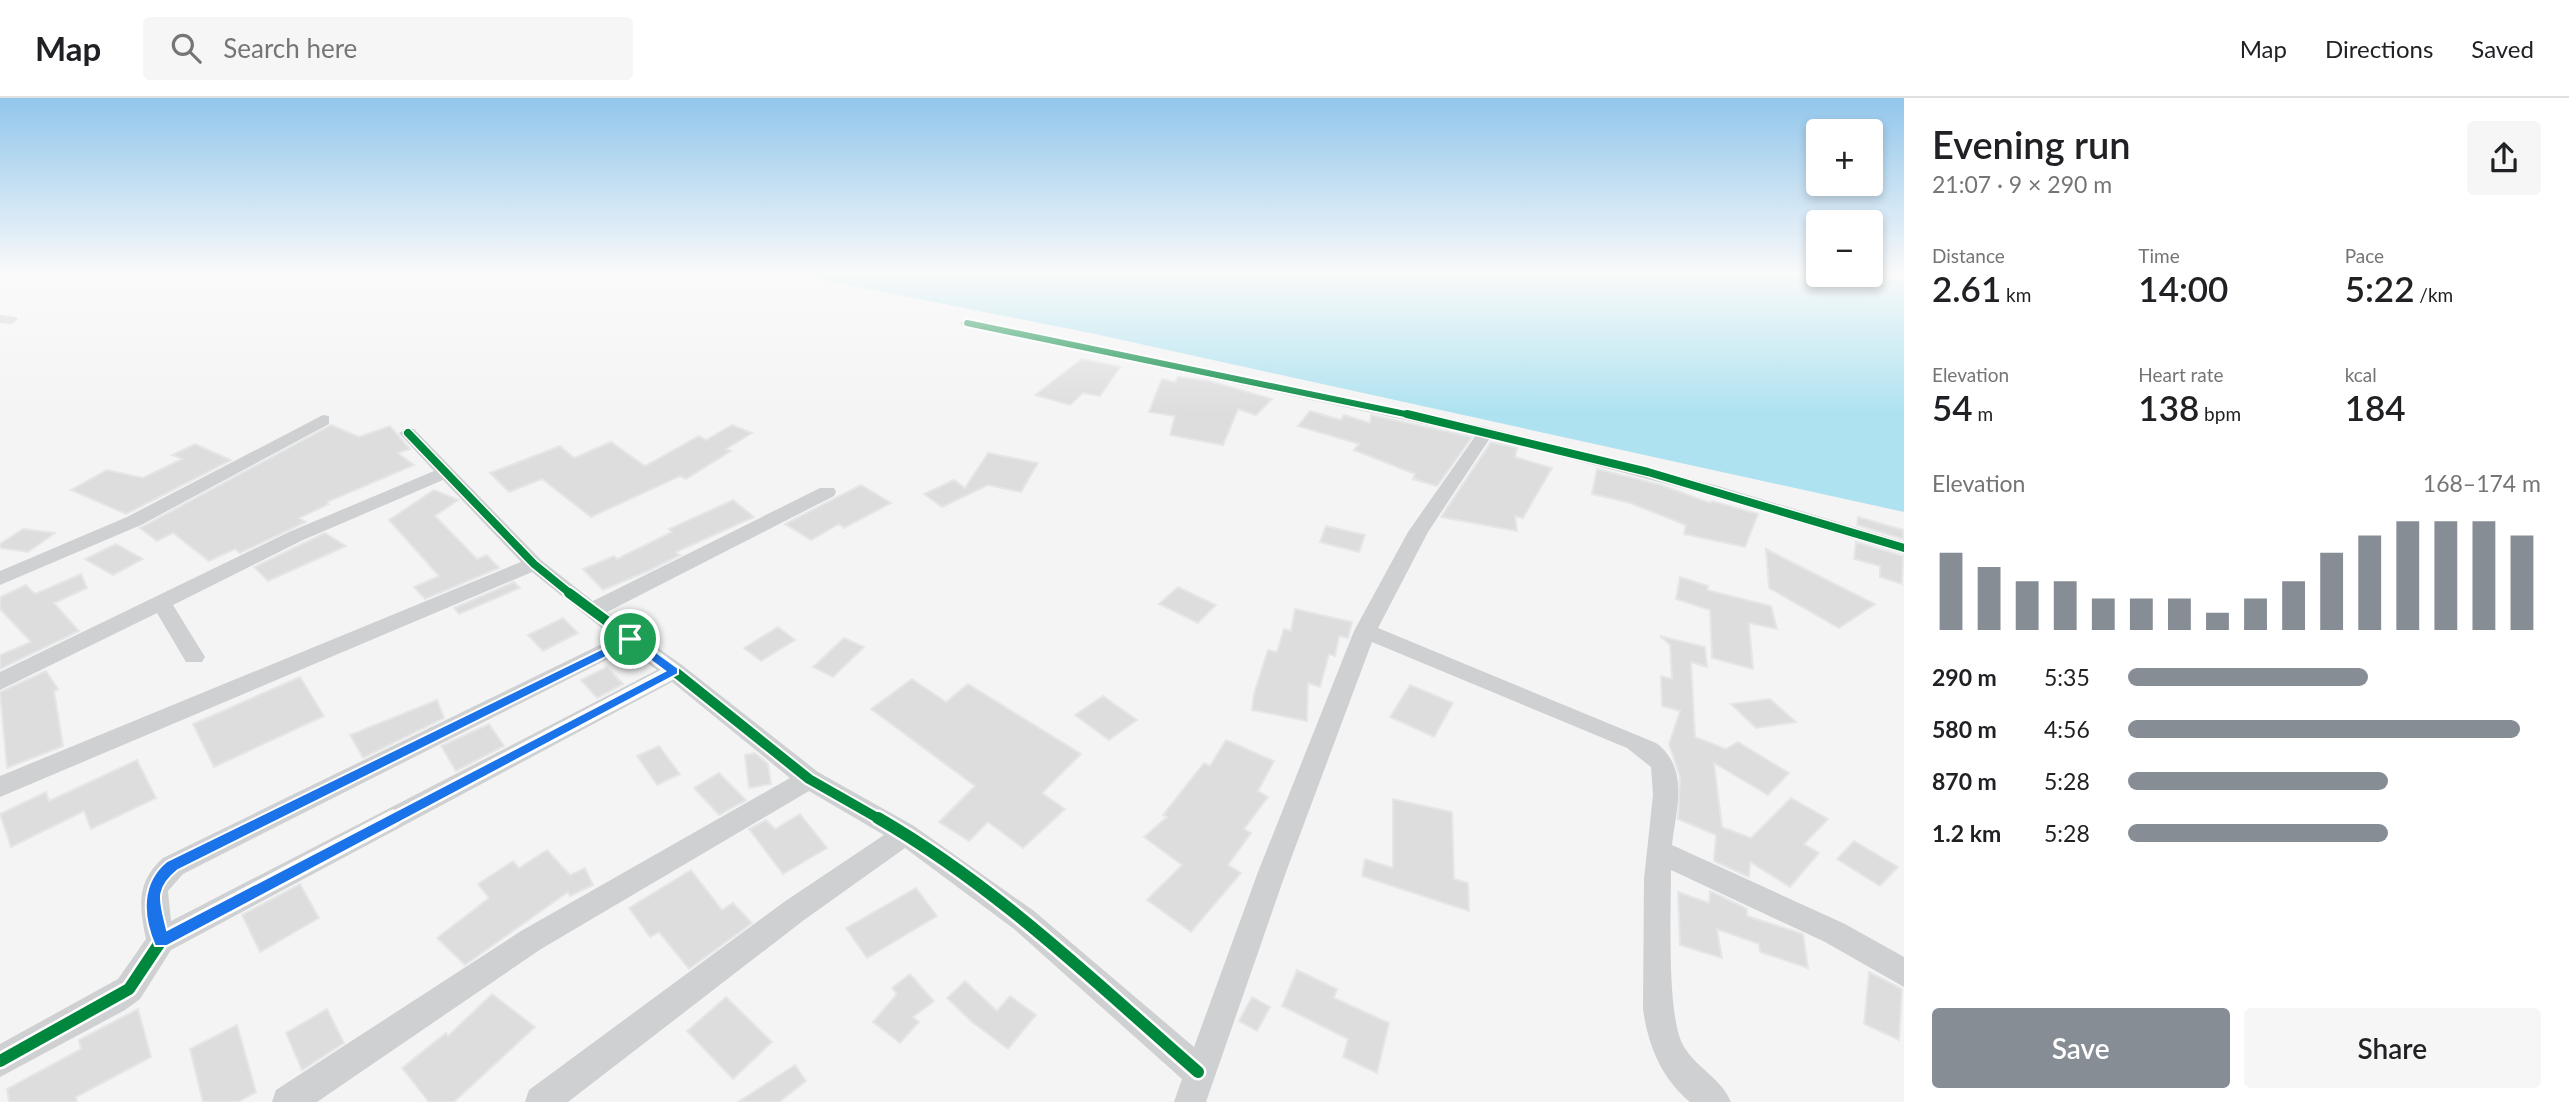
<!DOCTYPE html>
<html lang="en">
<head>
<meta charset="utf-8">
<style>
	:root { --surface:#fff; --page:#f6f6f6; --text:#202124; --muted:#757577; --line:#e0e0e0; --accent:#868d94 }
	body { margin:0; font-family:Lato,sans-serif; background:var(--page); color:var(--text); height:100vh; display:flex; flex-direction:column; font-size:26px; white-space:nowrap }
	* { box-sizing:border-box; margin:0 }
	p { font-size:23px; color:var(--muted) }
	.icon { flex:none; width:38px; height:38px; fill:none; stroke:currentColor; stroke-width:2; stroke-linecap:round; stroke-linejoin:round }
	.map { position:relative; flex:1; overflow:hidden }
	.details { display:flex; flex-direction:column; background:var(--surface); width:665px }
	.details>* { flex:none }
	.tools { position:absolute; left:1806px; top:21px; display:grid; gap:14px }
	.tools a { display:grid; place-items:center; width:77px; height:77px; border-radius:7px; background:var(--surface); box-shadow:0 4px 10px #0003; font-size:35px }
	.pin { position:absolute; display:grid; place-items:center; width:60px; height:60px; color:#fff; margin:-30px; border:4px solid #fff; border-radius:50%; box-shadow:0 2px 7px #0007 }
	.round { display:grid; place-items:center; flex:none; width:74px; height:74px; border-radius:7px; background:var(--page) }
	.overview { display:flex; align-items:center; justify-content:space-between; height:119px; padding:0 28px }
	h1 { font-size:38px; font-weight:600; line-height:52px }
	.metrics { display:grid; grid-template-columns:repeat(3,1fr); gap:10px; height:119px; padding:7px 28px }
	.metrics div { display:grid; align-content:center }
	.metrics b { font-size:35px; font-weight:600 }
	.metrics small { font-size:19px; font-weight:400 }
	.metrics p { font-size:19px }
	.chart { height:196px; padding:14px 28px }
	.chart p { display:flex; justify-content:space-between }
	.chart svg { width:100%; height:126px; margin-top:7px; stroke:var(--accent); stroke-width:6 }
	.cta { display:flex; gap:14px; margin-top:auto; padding:14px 28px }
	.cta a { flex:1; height:80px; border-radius:7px; background:var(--accent); color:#fff; font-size:28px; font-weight:600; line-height:80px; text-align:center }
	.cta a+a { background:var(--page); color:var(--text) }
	ul { padding:0 28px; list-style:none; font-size:23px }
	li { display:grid; grid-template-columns:112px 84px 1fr; align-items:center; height:52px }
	li i { height:18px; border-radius:9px; background:var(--accent) }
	header { display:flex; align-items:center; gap:42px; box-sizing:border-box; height:98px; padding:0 35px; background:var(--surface); border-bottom:2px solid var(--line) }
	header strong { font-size:33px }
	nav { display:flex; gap:38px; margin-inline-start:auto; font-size:24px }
	.search { width:490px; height:63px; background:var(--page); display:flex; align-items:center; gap:18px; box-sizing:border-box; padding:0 24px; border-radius:7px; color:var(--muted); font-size:26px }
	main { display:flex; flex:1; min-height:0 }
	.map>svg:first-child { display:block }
	.water { fill:#aee2f0 }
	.building { fill:#ddddde; stroke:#e5e6e7; stroke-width:2 }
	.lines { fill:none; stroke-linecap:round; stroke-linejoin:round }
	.street { fill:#ced0d2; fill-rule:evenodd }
	.cycleway-far3-casing { stroke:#fff; stroke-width:10 }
	.cycleway-far2-casing { stroke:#fff; stroke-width:11 }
	.cycleway-far1-casing { stroke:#fff; stroke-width:14 }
	.cycleway-casing { stroke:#fff; stroke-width:17 }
	.cycleway-far3 { stroke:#00873e; stroke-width:6 }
	.cycleway-far2 { stroke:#00873e; stroke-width:8 }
	.cycleway-far1 { stroke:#00873e; stroke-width:10 }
	.cycleway { stroke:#00873e; stroke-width:12 }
	.route { fill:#1a73e8; stroke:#fff; stroke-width:2; fill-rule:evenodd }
</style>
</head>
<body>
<header>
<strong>Map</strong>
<div class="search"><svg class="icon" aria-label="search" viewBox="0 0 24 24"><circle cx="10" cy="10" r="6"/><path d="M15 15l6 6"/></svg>Search here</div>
<nav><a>Map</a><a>Directions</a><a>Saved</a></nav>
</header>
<main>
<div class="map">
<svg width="1904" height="1004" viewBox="0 0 1904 1004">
	<rect width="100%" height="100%" fill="#f4f4f4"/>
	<!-- water -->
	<path class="water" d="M787,175H1803L1904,181V414L1095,236Z"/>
	<!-- building -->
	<path class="building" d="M1082,261L1120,269L1100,298L1083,295L1070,307L1035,297Z
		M1178,279L1209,283L1272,301L1256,317L1238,311L1223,347L1170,337L1175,318L1149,314L1162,281L1175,284Z
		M1310,313L1341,322L1344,317L1370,325L1371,317L1472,339L1437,388L1413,381L1415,376L1354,352L1359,346L1298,328Z
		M331,327L359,339L390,328L410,351L398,355L414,367L327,404L329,406L299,420L306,424L240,455L235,451L209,463L173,435L157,443L140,430Z
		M732,327L752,335L726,351L731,353L686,381L680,378L591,419L542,381L509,394L490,375L560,348L574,360L611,344L645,368L699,338L706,342Z
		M1491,344L1517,350L1515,359L1552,370L1523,420L1515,418L1517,433L1441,419Z
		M195,346L231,362L126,416L71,392L107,372L143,380L182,361L172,357Z
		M988,355L1038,365L1021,394L988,387L942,409L924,396L954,382L965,390Z
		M1597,371L1661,387L1710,405L1712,403L1758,416L1745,449L1684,436L1686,427L1630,405L1592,396Z
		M861,387L891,405L844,430L839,426L811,442L785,426Z
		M434,392L458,402L435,418L477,461L487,457L499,470L425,501L414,489L439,478L389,422Z
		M733,402L754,419L676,454L680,457L650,472L603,492L583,471L614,458L617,461L672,434L669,431Z
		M1858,419L1903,432V441L1857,427Z
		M1326,428L1365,437L1359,454L1320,444Z
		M23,431L55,435L28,454L0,450V446Z
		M325,435L346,448L268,483L254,469Z
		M1856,444L1903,458L1902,486L1880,479V468L1854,461Z
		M116,446L143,461L113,477L85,461Z
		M1766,451L1795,466L1875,506L1839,530L1769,490Z
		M81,476L87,490L54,505L79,533L0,571V557L31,544L0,511V499L26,487L35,496Z
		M1680,479L1708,488L1707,492L1771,508L1777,531L1749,525L1753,571L1712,560L1710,512L1676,501Z
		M514,484L520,490L459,516L454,510Z
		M1178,489L1216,507L1198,525L1159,506Z
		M1295,511L1352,524L1348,540L1339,538L1335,558L1329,556L1320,589L1308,585L1307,623L1252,612L1254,596L1268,552L1277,554L1284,531L1291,533Z
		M563,520L578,535L543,553L528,537Z
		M778,529L795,542L761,563L744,550Z
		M1660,538L1705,549L1707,569L1691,564L1695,639L1726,651L1738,644L1789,675L1768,697L1714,665L1722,729L1751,740L1791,700L1828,721L1804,746L1819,755L1790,789L1750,764L1749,779L1714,763L1716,737L1678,721L1680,679L1669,646L1680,613L1662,608L1661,578L1672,581L1670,547Z
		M844,540L864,549L833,579L813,569Z
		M607,569L623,586L597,600L581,582Z
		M46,573L58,591L54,593L63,648L7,670L0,594Z
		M300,579L324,618L214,669L193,626Z
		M912,581L946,604L968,586L1081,656L1042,695L1065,711L1023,750L988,724L969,743L939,724L975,688L871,611Z
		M1410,587L1453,605L1434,639L1390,619Z
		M1103,598L1137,622L1109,642L1075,617Z
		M1770,601L1796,624L1756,630L1731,606Z
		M437,602L444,620L363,660L350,637Z
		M489,626L504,648L456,673L441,648Z
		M1226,642L1274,663L1258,693L1268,699L1244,731L1251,735L1228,767L1241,775L1191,834L1147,802L1182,767L1144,739L1167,719L1163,717L1204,665L1210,668Z
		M659,648L680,676L657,687L637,658Z
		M755,655L768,666L771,686L749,690L745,657Z
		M137,662L156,700L91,731L84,713L11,749L0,716L46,694L49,703Z
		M719,675L746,702L719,717L694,690Z
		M1393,701L1452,714L1454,781L1468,785L1469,813L1362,778L1365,761L1393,770Z
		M800,716L827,750L783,776L749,731L766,722L775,731Z
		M1854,743L1898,769L1880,788L1837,761Z
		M547,752L570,777L585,770L593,787L570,798L568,794L465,867L437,840L489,800L478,786L513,763L519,770Z
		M691,772L722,812L733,805L752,825L689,871L659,834L650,839L629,810Z
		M300,786L319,820L260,854L242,817Z
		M916,790L937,818L867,860L846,830Z
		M1710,793L1747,811V818L1803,836L1808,870L1760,854L1759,846L1717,831L1722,860L1680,847L1678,794L1709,805Z
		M1297,872L1337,891L1334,900L1389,925L1377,975L1343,959L1348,941L1282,908Z
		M1869,874L1902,891L1899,942L1864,926Z
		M910,876L934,903L913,919L919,924L900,945L873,924L897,896L892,890Z
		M965,883L997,913L1010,898L1036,917L1008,951L972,924L947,900Z
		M492,896L535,929L454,1004H429L402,970L446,935L448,938Z
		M726,899L772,944L733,981L687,933Z
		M1252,899L1270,909L1257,933L1239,923Z
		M138,911L151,959L76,999L77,1004H9L7,991L81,951L79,942Z
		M327,911L344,945L302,972L286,935Z
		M237,927L256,994L238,1004H203L190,951Z
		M795,967L806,983L779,1004H738Z"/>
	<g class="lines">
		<!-- street -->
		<path class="street" d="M0,217L16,219L18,222L11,226L0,225Z
			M967,221L1486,329L1718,388L1904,444V456L1705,396L1490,340L1428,434L1378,530L1656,645C1690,670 1676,711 1672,747L1845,826L1904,859V889L1825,844L1671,772C1671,812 1667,909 1681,943C1692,968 1721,979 1731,1004H1690C1661,980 1648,947 1643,911L1644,781L1653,697L1651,669L1627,650L1372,544L1286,774L1206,1004H1174L1182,981L1014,831L905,750L804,822L568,1004H525L529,992L784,804L884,737L809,693L541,851L317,1004H272L276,992L521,833L790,680L672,584L171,852L140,901L125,912L0,979V946L118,881L146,841C139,808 136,784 163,760L614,540L532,474L0,699V678L521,464L443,382L303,442L173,507L205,559L202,564H186L157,515L0,592V574L289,434L434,373L399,335L408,330L414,331L541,462L593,503L820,390H834L836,394L834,398L607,514L682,567L818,674L914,728L1034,813L1194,949L1258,774L1354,533L1408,434L1476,337L962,228L960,225ZM628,551L657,572L171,823L168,793L183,776Z
			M323,317L329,318V326L141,427L0,487V473L127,419Z"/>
		<!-- cycleway-far3 casing -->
		<g class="cycleway-far3-casing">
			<path id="cycleway-far3" d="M967,225L1415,318"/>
		</g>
		<!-- cycleway-far2 casing -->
		<g class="cycleway-far2-casing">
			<path id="cycleway-far2" d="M1407,316L1648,374L1904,450
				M408,335L534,466L572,497"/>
		</g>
		<!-- cycleway-far1 casing -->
		<g class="cycleway-far1-casing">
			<path id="cycleway-far1" d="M569,495L674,573L809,681L881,722
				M391,722L674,573"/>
		</g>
		<!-- cycleway casing -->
		<g class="cycleway-casing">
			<path id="cycleway" d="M878,720C996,788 1096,885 1198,974
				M0,963L129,891L161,843L394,720"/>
		</g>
		<!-- cycleway-far3 -->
		<use href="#cycleway-far3" class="cycleway-far3"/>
		<!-- cycleway-far2 -->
		<use href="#cycleway-far2" class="cycleway-far2"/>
		<!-- cycleway-far1 -->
		<use href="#cycleway-far1" class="cycleway-far1"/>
		<!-- cycleway -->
		<use href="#cycleway" class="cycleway"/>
	</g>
	<!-- sky -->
	<linearGradient id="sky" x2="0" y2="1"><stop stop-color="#91c6eb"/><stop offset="0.56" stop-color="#fafafa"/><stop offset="1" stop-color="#fafafa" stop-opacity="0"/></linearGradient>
	<rect width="1904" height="315" fill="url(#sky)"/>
	<!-- route -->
	<path class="route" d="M626,539H635L678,570V576L167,848H155C142,818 140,785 167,763ZM630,547L665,573L167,832C161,805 153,792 178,772Z"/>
</svg>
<div class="tools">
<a>+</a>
<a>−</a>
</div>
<div class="pin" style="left:630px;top:541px;background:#1e9e55"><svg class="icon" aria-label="arrive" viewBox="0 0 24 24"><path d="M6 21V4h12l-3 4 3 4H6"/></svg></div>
</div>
<section class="details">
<div class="overview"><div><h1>Evening run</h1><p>21:07 · 9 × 290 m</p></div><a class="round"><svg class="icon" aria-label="share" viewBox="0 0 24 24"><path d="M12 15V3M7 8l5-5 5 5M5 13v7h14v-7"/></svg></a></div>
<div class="metrics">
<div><p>Distance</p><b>2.61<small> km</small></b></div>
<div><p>Time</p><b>14:00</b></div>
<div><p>Pace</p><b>5:22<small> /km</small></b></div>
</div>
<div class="metrics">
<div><p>Elevation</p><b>54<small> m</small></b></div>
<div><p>Heart rate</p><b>138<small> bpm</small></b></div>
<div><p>kcal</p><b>184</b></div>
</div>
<div class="chart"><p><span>Elevation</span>168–174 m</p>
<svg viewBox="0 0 160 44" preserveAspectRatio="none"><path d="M5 44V17M15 44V22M25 44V27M35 44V27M45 44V33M55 44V33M65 44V33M75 44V38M85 44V33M95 44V27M105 44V17M115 44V11M125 44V6M135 44V6M145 44V6M155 44V11"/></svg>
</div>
<ul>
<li><b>290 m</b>5:35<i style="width:58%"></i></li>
<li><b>580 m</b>4:56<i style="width:95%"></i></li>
<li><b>870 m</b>5:28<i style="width:63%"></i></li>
<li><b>1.2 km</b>5:28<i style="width:63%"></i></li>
</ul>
<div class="cta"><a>Save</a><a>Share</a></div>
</section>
</main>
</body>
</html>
